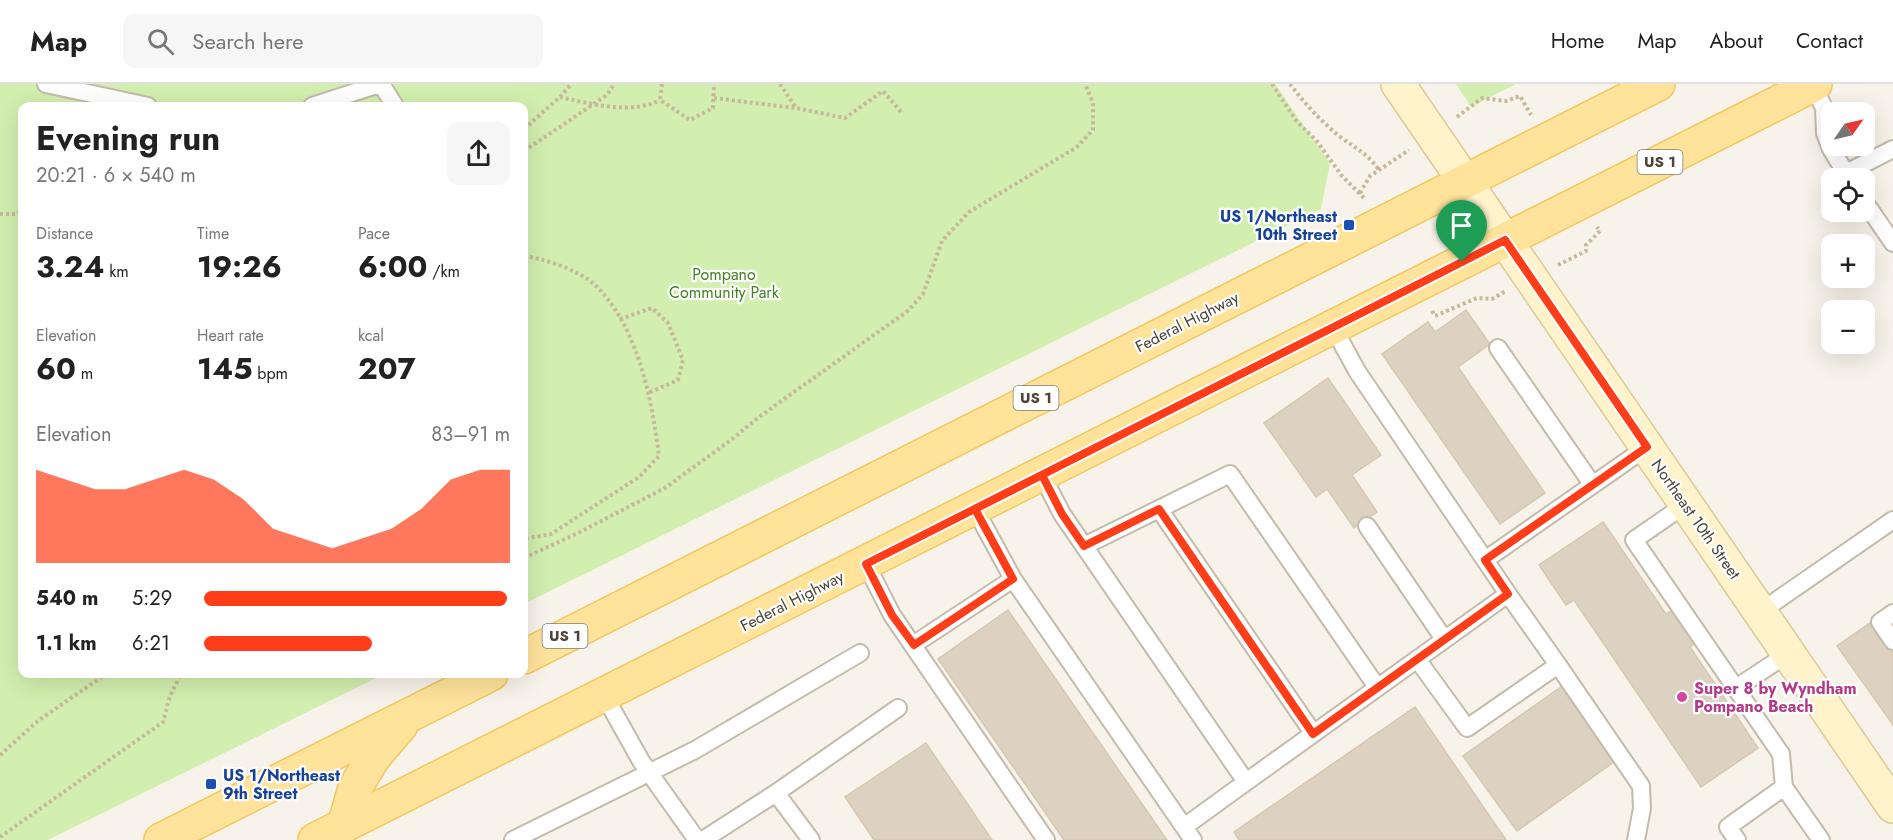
<!DOCTYPE html>
<html lang="en">
<head>
<meta charset="utf-8">
<style>
	:root { --surface:#fff; --page:#f6f6f6; --text:#222; --muted:#767676; --line:#e0e0e0; --accent:#ff3e19 }
	body { margin:0; font-family:Jost,sans-serif; background:var(--page); color:var(--text); height:100vh; display:flex; flex-direction:column; font-size:22px; white-space:nowrap }
	* { box-sizing:border-box; margin:0 }
	p { font-size:20px; color:var(--muted) }
	.icon { flex:none; width:33px; height:33px; fill:none; stroke:currentColor; stroke-width:2; stroke-linecap:round; stroke-linejoin:round }
	.map { position:relative; flex:1; overflow:hidden }
	.panel { position:absolute; left:18px; top:18px; width:510px; height:576px; display:flex; flex-direction:column; background:var(--surface); border-radius:12px; box-shadow:0 6px 24px #0002 }
	.panel>* { flex:none }
	.needle { width:39px; rotate:56deg }
	.controls { position:absolute; left:1821px; top:18px; display:grid; gap:12px }
	.controls a { display:grid; place-items:center; width:54px; height:54px; border-radius:12px; background:var(--surface); box-shadow:0 6px 24px #0002; font-size:30px }
	.pin { position:absolute; display:grid; place-items:center; width:51px; height:51px; color:#fff; margin:-62px -26px; border-radius:50% 50% 50% 0; rotate:-45deg; box-shadow:0 0 6px #0007 }
	.pin .icon { rotate:45deg }
	.round { display:grid; place-items:center; flex:none; width:63px; height:63px; border-radius:12px; background:var(--page) }
	.headline { display:flex; align-items:center; justify-content:space-between; height:102px; padding:0 18px }
	h1 { font-size:33px; font-weight:700; line-height:45px }
	.metrics { display:grid; grid-template-columns:repeat(3,1fr); gap:9px; height:102px; padding:6px 18px }
	.metrics div { display:grid; align-content:center }
	.metrics b { font-size:30px; font-weight:700 }
	.metrics small { font-size:16px; font-weight:400 }
	.metrics p { font-size:16px }
	.chart { height:168px; padding:12px 18px }
	.chart p { display:flex; justify-content:space-between }
	.chart svg { width:100%; height:108px; margin-top:6px; fill:var(--accent); opacity:.7 }
	ul { padding:0 18px; list-style:none; font-size:20px }
	li { display:grid; grid-template-columns:96px 72px 1fr; align-items:center; height:45px }
	li i { height:15px; border-radius:8px; background:var(--accent) }
	header { display:flex; align-items:center; gap:36px; box-sizing:border-box; height:84px; padding:0 30px; background:var(--surface); border-bottom:2px solid var(--line) }
	header strong { font-size:28px }
	nav { display:flex; gap:33px; margin-inline-start:auto; font-size:21px }
	.search { width:420px; height:54px; background:var(--page); display:flex; align-items:center; gap:15px; box-sizing:border-box; padding:0 21px; border-radius:12px; color:var(--muted); font-size:22px }
	.map>svg:first-child { display:block }
	.green { fill:#d2efaf }
	.building { fill:#ddd2c1; stroke:#d6c8b0; stroke-width:1.5 }
	.lines { fill:none; stroke-linecap:round; stroke-linejoin:round }
	.lane-casing { stroke:#c4bbab; stroke-width:20 }
	.secondary-casing { stroke:#dcc995; stroke-width:36 }
	.primary-casing { stroke:#f2c75d; stroke-width:36 }
	.path { stroke:#c7b89b; stroke-width:4; stroke-dasharray:3 3; stroke-linecap:butt }
	.lane { stroke:#fff; stroke-width:16 }
	.secondary { stroke:#fff3cc; stroke-width:33 }
	.primary { stroke:#ffe39b; stroke-width:33 }
	.route-casing { stroke:#fff; stroke-width:12 }
	.route { stroke:#ff3e19; stroke-width:8 }
	.transit-dot { fill:#1a4fb4; stroke:#fff; stroke-width:2 }
	.hotel-dot { fill:#d1479c; stroke:#fff; stroke-width:2 }
	.labels { text-anchor:middle; dominant-baseline:central; stroke-width:4.5; stroke-linejoin:round; paint-order:stroke }
	.shield { fill:#fff; stroke:#827c73; stroke-width:1.5 }
	.shield-label { font-size:15px; font-weight:bold; fill:#4c4437 }
	.transit-label { font-size:16px; font-weight:bold; fill:#164399; stroke:#fff; text-anchor:end }
	.park-label { font-size:16px; fill:#448121; stroke:#fff }
	.street-label { font-size:16px; fill:#4c4437; stroke:#fff }
	.hotel-label { font-size:16px; font-weight:bold; fill:#b23c85; stroke:#fff; text-anchor:start }
</style>
</head>
<body>
<header>
<strong>Map</strong>
<div class="search"><svg class="icon" aria-label="search" viewBox="0 0 24 24"><circle cx="10" cy="10" r="6"/><path d="M15 15l6 6"/></svg>Search here</div>
<nav><a>Home</a><a>Map</a><a>About</a><a>Contact</a></nav>
</header>
<div class="map">
<svg width="1893" height="756" viewBox="0 0 1893 756">
	<rect width="100%" height="100%" fill="#f7f3ea"/>
	<!-- green -->
	<path class="green" d="M0,0H1275L1330,79L1321,125L524,520V22H22V590H384L48,756H0Z
		M1456,0H1516L1471,23Z"/>
	<!-- building -->
	<path class="building" d="M1466,226L1490,260L1458,283L1545,409L1500,440L1382,270L1428,238L1435,248Z
		M1328,294L1381,371L1352,391L1377,428L1354,444L1327,405L1316,413L1264,339Z
		M1603,438L1666,530L1675,524L1698,557L1690,563L1758,664L1701,703L1574,516L1566,521L1539,481Z
		M1893,523V641L1837,562Z
		M1008,526L1167,756H1064L938,575Z
		M1565,600L1618,675L1517,747L1463,672Z
		M1415,623L1506,756H1239L1234,748Z
		M926,659L992,756H874L845,713Z"/>
	<g class="lines">
		<!-- lane casing -->
		<g class="lane-casing">
			<path id="lane" d="M46,0L148,22
				M381,0L395,22
				M1813,1L1824,24L1825,49L1831,65L1849,94
				M312,22L380,0
				M1846,89L1893,65
				M1864,117L1893,159
				M1498,264L1592,400
				M1042,391L1062,430L1246,698L1508,510L1357,287L1333,243
				M1686,420L1634,456L1781,670L1784,703
				M975,425L1013,495L1193,756
				M1159,425L1313,649
				M1367,442L1444,555
				M1084,462L1230,390L1377,603
				M1485,476L1647,363
				M866,480L892,531L1046,756
				M1760,528L1893,436
				M1893,529L1880,538L1893,557
				M913,561L1013,495
				M1417,575L1467,644L1558,581L1508,510
				M1558,581L1641,702L1642,724L1636,756
				M1736,604L1789,569
				M604,611L641,677L697,756
				M776,709L811,756
				M1184,743L1246,698
				M513,756L695,666L860,569
				M703,756L776,709L898,624
				M1737,756L1728,743L1784,703L1821,756"/>
		</g>
		<!-- secondary casing -->
		<g class="secondary-casing">
			<path id="secondary" d="M1398,0L1893,722"/>
		</g>
		<!-- primary casing -->
		<g class="primary-casing">
			<path id="primary" d="M524,573L1658,0
				M344,742L355,704L373,674L401,641
				M161,756L491,590
				M315,756L1815,0"/>
		</g>
		<!-- path -->
		<path class="path" d="M662,0L660,16L690,36L713,24L714,0
			M780,0L796,24L845,34L883,7L901,28
			M1272,0L1297,38L1316,56L1342,92L1365,115
			M1290,0C1304,19 1321,37 1339,52C1356,65 1366,68 1379,86
			M560,13L571,0
			M714,14L795,24
			M1457,33L1482,14L1506,17L1520,12L1531,31
			M524,45L560,13C591,20 632,31 660,16
			M524,67L607,11L614,0
			M1360,109L1370,92L1409,66
			M0,130H17L22,125
			M524,172C545,175 579,186 595,201C638,242 652,316 659,372L639,393L551,450L524,455
			M1558,181L1586,167V161L1600,147L1597,143
			M1432,227L1435,232L1477,214L1492,215L1506,207
			M620,235L652,224L668,239L683,276L678,296L648,309
			M524,474L578,449L665,404L731,356L759,333L909,226L923,210L942,157L969,128L1077,63L1093,46V19L1085,0
			M0,671L39,636L106,590
			M0,753L163,638L170,612L181,590"/>
		<!-- lane -->
		<use href="#lane" class="lane"/>
		<!-- secondary -->
		<use href="#secondary" class="secondary"/>
		<!-- primary -->
		<use href="#primary" class="primary"/>
	</g>
	<g class="lines">
		<!-- route casing -->
		<g class="route-casing">
			<path id="route" d="M1462,178L866,480L892,531L914,561L1013,495L975,425L1042,391L1062,430L1084,462L1159,425L1313,650L1508,510L1485,476L1647,363L1505,156L1462,178"/>
		</g>
		<!-- route -->
		<use href="#route" class="route"/>
	</g>
	<!-- markers -->
	<g class="transit-dot">
		<rect x="1343" y="135" width="12" height="12" rx="3"/>
		<rect x="205" y="694" width="12" height="12" rx="3"/>
	</g>
	<circle class="hotel-dot" cx="1682" cy="613" r="6"/>
	<g class="labels">
		<!-- shield labels -->
		<g class="shield">
			<rect x="1637.5" y="66" width="45" height="24" rx="4.5"/>
			<rect x="1013.5" y="302" width="45" height="24" rx="4.5"/>
			<rect x="542.5" y="540" width="45" height="24" rx="4.5"/>
		</g>
		<g class="shield-label">
			<text x="1660" y="78">US 1</text>
			<text x="1036" y="314">US 1</text>
			<text x="565" y="552">US 1</text>
		</g>
		<!-- transit labels -->
		<g class="transit-label">
			<text x="1337" y="132">US 1/Northeast<tspan x="1337" dy="18">10th Street</tspan></text>
			<text x="223" y="691" text-anchor="start">US 1/Northeast<tspan x="223" dy="18">9th Street</tspan></text>
		</g>
		<!-- park labels -->
		<g class="park-label">
			<text x="724" y="190">Pompano<tspan x="724" dy="18">Community Park</tspan></text>
		</g>
		<!-- street labels -->
		<g class="street-label">
			<text transform="translate(1187 238) rotate(-27)">Federal Highway</text>
			<text transform="translate(1696 435) rotate(55)">Northeast 10th Street</text>
			<text transform="translate(792 517) rotate(-27)">Federal Highway</text>
		</g>
		<!-- hotel labels -->
		<g class="hotel-label">
			<text x="1694" y="604">Super 8 by Wyndham<tspan x="1694" dy="18">Pompano Beach</tspan></text>
		</g>
	</g>
</svg>
<div class="controls">
<a><svg class="needle" viewBox="-14 -14 28 28"><path d="M0-13l5 13h-10z" fill="#e53935"/><path d="M0 13l5-13h-10z" fill="#767676"/></svg></a>
<a><svg class="icon" aria-label="locate" viewBox="0 0 24 24"><circle cx="12" cy="12" r="6"/><path d="M12 2v4M12 18v4M2 12h4M18 12h4"/></svg></a>
<a>+</a>
<a>−</a>
</div>
<div class="pin" style="left:1462px;top:178px;background:#1e9e55"><svg class="icon" aria-label="arrive" viewBox="0 0 24 24"><path d="M6 21V4h12l-3 4 3 4H6"/></svg></div>
<section class="panel">
<div class="headline"><div><h1>Evening run</h1><p>20:21 · 6 × 540 m</p></div><a class="round"><svg class="icon" aria-label="share" viewBox="0 0 24 24"><path d="M12 15V3M7 8l5-5 5 5M5 13v7h14v-7"/></svg></a></div>
<div class="metrics">
<div><p>Distance</p><b>3.24<small> km</small></b></div>
<div><p>Time</p><b>19:26</b></div>
<div><p>Pace</p><b>6:00<small> /km</small></b></div>
</div>
<div class="metrics">
<div><p>Elevation</p><b>60<small> m</small></b></div>
<div><p>Heart rate</p><b>145<small> bpm</small></b></div>
<div><p>kcal</p><b>207</b></div>
</div>
<div class="chart"><p><span>Elevation</span>83–91 m</p>
<svg viewBox="0 0 160 44" preserveAspectRatio="none"><path d="M0 44V6L10 10L20 14L30 14L40 10L50 6L60 10L70 18L80 30L90 34L100 38L110 34L120 30L130 22L140 10L150 6L160 6V44z"/></svg>
</div>
<ul>
<li><b>540 m</b>5:29<i style="width:99%"></i></li>
<li><b>1.1 km</b>6:21<i style="width:55%"></i></li>
</ul>
</section>
</div>
</body>
</html>
